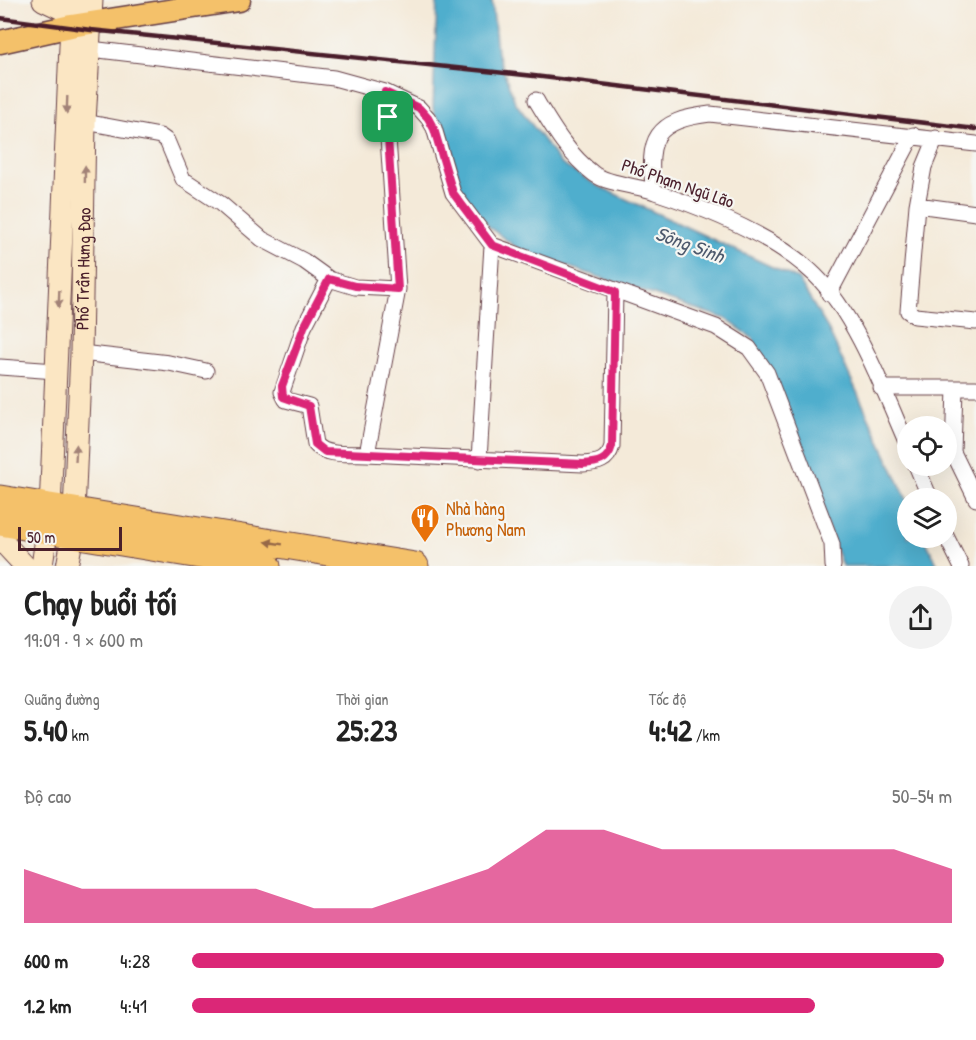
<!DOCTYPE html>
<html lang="vi">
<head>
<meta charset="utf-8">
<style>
	:root { --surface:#fff; --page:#f2f2f2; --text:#222; --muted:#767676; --accent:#db2777 }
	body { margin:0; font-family:"Patrick Hand",sans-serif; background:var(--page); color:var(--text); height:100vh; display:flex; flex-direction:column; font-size:22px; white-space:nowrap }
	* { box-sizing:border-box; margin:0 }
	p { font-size:20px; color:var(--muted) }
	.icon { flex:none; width:33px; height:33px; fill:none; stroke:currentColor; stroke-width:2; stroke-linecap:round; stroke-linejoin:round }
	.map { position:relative; height:566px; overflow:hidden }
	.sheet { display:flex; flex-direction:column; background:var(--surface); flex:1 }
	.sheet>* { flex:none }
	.tools { position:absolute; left:897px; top:416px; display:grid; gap:12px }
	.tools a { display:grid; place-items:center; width:60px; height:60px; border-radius:50%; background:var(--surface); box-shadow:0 6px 24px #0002; font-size:30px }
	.scale { position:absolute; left:18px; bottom:15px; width:104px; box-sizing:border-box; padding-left:6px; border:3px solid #4a1f2b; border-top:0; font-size:16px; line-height:21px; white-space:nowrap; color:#4a1f2b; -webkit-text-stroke:4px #f6f6f2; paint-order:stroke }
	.pin { position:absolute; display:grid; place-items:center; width:51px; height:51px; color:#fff; margin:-26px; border-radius:12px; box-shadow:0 3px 9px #0006 }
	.round { display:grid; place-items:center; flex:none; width:63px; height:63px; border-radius:32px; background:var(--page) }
	.summary { display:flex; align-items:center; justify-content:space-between; height:102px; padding:0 24px }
	h1 { font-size:33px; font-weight:800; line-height:45px }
	.stats { display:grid; grid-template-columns:repeat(3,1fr); gap:9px; height:102px; padding:6px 24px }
	.stats div { display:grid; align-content:center }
	.stats b { font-size:30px; font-weight:800 }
	.stats small { font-size:16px; font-weight:400 }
	.stats p { font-size:16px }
	.chart { height:168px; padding:12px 24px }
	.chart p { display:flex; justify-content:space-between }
	.chart svg { width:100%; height:108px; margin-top:6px; fill:var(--accent); opacity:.7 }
	ul { padding:0 24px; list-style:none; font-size:20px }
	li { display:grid; grid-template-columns:96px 72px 1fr; align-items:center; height:45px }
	li i { height:15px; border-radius:8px; background:var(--accent) }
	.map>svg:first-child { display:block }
	.water { fill:#4faecd; stroke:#4c667c; stroke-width:1.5 }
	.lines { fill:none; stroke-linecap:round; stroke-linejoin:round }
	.street-casing { stroke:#643d45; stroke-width:17 }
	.secondary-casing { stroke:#643d45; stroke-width:23 }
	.primary-casing { stroke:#643d45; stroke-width:25 }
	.highway-casing { stroke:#643d45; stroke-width:29 }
	.street { stroke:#fff; stroke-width:15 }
	.secondary { stroke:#fbe6c3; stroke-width:21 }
	.primary { stroke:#f4c16a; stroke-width:22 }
	.highway { stroke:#f4c16a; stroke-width:27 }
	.rail { stroke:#4a1f2b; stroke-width:4.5 }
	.oneway { fill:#a28277 }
	.oneway2 { fill:#966847 }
	.route-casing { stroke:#fff; stroke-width:12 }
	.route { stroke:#db2777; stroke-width:8 }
	.labels { text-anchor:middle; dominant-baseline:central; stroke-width:4.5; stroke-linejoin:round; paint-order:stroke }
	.street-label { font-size:18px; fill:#4a1f2b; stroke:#f6f6f2 }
	.food-label { font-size:18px; fill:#c56008; stroke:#f6f6f2; text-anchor:start }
	.water-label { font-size:20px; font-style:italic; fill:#4c586c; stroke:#f6f6f2 }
</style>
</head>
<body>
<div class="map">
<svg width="976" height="566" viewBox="0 0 976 566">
	<rect width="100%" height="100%" fill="#f6f6f2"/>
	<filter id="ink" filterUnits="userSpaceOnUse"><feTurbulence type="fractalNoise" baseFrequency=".0167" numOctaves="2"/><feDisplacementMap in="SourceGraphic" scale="12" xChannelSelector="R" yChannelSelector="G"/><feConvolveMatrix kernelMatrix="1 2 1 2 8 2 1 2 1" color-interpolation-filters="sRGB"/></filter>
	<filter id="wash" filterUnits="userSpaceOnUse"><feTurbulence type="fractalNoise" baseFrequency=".008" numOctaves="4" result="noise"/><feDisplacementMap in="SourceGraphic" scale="24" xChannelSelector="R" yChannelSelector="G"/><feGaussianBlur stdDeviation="1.35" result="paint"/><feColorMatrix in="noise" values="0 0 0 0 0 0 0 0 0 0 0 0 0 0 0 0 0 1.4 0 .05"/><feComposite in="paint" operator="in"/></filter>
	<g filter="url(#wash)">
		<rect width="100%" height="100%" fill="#f4ead9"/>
		<!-- water -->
		<path class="water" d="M437,0H492L497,53L515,102L561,164L598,186L798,279L827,327L907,500L908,537H924L938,566H842L766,366L752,338L726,319L521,251L489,227L458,186L433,109Z"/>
	</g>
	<g filter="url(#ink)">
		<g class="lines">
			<!-- street casing -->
			<g class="street-casing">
				<path id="street" d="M82,48L334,78L385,92L419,108L428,118L434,128L453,193L492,245L716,327L749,348L767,373L832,544L833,566
					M385,92L398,289L367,454L583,464C598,463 608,461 612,446L615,292
					M536,100C553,128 568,154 594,174C607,184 639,186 655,192C707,209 775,236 815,275C856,315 885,394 908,446
					M85,122L160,136L167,141L183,179L221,204L262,239L304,261L329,279L355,287L398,289
					M936,138L924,167L917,205L908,311L915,316L976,322
					M654,191C646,139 655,120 710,114L976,144
					M917,205L976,213
					M329,279L304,327L282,392L286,400L309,406L315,444C325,457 352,453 367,454
					M829,294L913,135
					M81,353L169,363L206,371
					M0,367L56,371
					M881,388H976
					M955,388L953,452L976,499
					M479,460L492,245
					M916,465L930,498
					M946,536L961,566"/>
			</g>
			<!-- secondary casing -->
			<g class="secondary-casing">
				<g id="secondary">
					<path d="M43,0L83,19"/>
					<path d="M0,539L25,566"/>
					<path d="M42,566L50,509L72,0"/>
					<path id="s1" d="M67,566L73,535L81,353L85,122L92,0"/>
				</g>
			</g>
			<!-- primary casing -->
			<g class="primary-casing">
				<path id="primary" d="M0,42L71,26L239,0"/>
			</g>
			<!-- highway casing -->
			<g class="highway-casing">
				<path id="highway" d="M0,499L415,566
					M0,522L267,566"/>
			</g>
			<!-- street -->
			<use href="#street" class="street"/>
			<!-- secondary -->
			<use href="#secondary" class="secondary"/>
			<!-- primary -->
			<use href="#primary" class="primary"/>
			<!-- highway -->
			<use href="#highway" class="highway"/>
			<!-- rail -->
			<path class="rail" d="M0,18L91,30L534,76L976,129"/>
		</g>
		<!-- one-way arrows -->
		<defs><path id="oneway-solid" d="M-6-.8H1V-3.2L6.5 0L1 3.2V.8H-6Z" transform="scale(1.5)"/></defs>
		<g class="oneway">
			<use href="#oneway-solid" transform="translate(67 105) rotate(92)"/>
			<use href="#oneway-solid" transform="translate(85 174) rotate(-89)"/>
			<use href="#oneway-solid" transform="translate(59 299) rotate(92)"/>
			<use href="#oneway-solid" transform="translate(76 453) rotate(-87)"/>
		</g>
		<use class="oneway2" href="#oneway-solid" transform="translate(274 543) rotate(-171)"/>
	</g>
	<g class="lines" filter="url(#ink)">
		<!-- route casing -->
		<g class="route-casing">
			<path id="route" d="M385,92L419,108L428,118L434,129L453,193L492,245L615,292L612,446C608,461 598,463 583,464L325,452L315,444L309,406L283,397L282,386L304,327L329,279L355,286L398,289Z"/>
		</g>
		<!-- route -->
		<use href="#route" class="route"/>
	</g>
	<!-- icons -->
	<defs>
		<g id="restaurant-pin" transform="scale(1.5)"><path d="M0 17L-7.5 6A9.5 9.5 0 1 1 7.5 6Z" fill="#e8710a" stroke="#f6f6f2"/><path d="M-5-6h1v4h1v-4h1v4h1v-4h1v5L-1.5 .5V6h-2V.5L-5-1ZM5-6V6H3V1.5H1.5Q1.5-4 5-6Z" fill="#fff"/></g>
	</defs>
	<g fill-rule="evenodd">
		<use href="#restaurant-pin" x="425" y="518"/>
	</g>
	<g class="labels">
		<!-- street labels -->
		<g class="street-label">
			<text transform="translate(678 183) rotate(19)">Phố Phạm Ngũ Lão</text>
			<text stroke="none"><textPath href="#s1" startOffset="298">Phố Trần Hưng Đạo</textPath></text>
		</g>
		<!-- food labels -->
		<g class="food-label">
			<text x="446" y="508">Nhà hàng<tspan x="446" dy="21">Phương Nam</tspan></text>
		</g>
		<!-- water labels -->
		<g class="water-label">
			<text transform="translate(690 244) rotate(20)">Sông Sinh</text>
		</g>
	</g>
</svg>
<div class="tools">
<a><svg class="icon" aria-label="locate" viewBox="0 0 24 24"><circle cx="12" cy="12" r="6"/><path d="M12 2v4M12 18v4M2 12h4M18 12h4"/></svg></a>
<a><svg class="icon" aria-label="layers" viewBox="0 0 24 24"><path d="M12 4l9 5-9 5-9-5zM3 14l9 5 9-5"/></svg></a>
</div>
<div class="scale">50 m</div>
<div class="pin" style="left:388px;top:117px;background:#1e9e55"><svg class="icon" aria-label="arrive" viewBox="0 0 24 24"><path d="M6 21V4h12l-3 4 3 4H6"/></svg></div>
</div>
<section class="sheet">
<div class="summary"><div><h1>Chạy buổi tối</h1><p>19:09 · 9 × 600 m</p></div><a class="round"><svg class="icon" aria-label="share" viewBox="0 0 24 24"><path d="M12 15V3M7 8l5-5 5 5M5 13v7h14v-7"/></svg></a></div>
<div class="stats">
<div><p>Quãng đường</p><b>5.40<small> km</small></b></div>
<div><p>Thời gian</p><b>25:23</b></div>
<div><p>Tốc độ</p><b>4:42<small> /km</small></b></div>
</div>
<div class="chart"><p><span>Độ cao</span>50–54 m</p>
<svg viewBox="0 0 160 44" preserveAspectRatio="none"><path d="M0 44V22L10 30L20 30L30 30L40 30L50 38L60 38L70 30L80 22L90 6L100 6L110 14L120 14L130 14L140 14L150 14L160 22V44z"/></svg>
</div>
<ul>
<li><b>600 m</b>4:28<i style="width:99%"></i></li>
<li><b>1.2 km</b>4:41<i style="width:82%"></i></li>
</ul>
</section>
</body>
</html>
